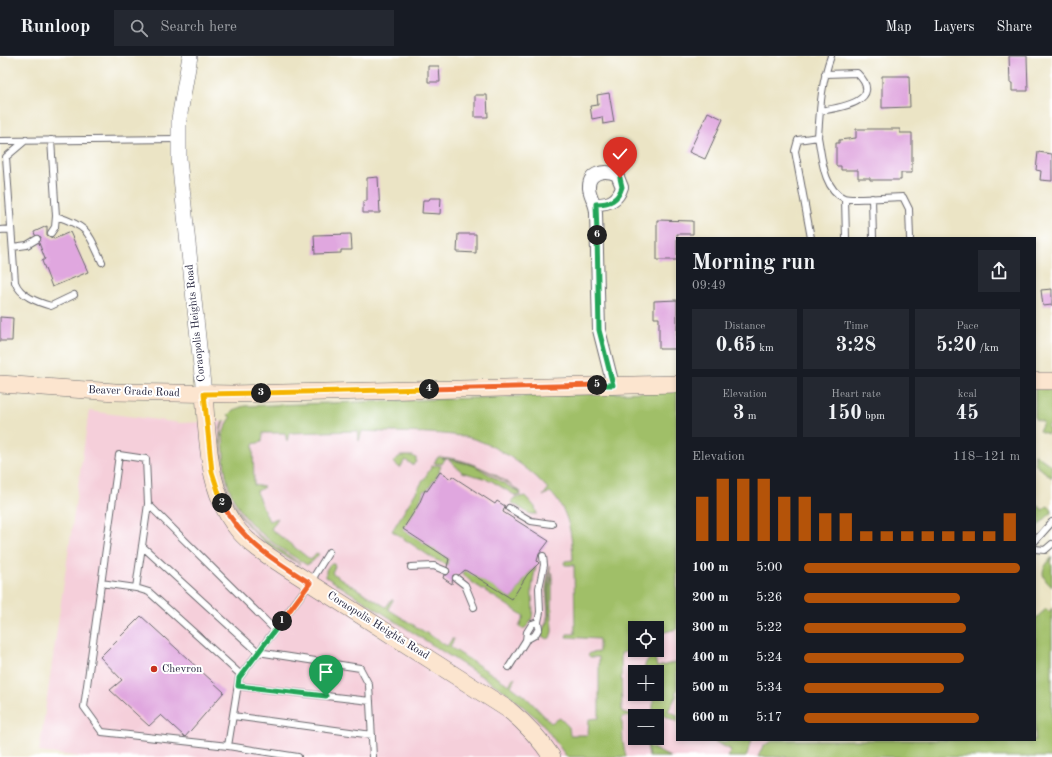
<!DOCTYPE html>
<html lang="en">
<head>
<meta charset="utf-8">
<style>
	:root { --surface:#171b24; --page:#242831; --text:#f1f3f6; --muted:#9ea1a6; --line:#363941; --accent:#b45309 }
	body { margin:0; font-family:"Old Standard TT",serif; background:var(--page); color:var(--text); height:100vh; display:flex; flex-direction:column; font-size:15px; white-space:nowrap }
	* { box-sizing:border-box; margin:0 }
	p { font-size:13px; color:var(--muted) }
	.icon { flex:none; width:22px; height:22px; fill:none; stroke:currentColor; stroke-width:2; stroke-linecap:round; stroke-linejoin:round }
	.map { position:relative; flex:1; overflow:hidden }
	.drawer { position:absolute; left:676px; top:181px; width:360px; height:504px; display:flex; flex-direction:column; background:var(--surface); border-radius:0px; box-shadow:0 2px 6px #0003 }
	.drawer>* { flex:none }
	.controls { position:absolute; left:628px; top:565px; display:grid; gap:8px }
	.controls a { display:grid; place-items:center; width:36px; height:36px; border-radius:0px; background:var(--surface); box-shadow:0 2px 6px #0003; font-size:20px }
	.pin { position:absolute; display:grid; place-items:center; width:34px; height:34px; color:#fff; margin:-41px -17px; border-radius:50% 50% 50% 0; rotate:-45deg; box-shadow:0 0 4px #0007 }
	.pin .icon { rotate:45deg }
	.km { position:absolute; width:20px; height:20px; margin:-10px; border-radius:50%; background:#222; color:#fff; font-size:11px; line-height:20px; text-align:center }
	.round { display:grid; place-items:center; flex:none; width:42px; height:42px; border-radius:0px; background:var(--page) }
	.head { display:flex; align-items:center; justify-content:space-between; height:68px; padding:0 16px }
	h1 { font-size:22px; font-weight:700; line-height:30px }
	.figures { display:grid; grid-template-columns:repeat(3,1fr); gap:6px; height:68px; padding:4px 16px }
	.figures div { display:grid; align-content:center; border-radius:0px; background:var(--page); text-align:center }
	.figures b { font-size:20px; font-weight:700 }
	.figures small { font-size:11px; font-weight:400 }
	.figures p { font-size:11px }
	.chart { height:112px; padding:8px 16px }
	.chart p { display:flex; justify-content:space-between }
	.chart svg { width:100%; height:72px; margin-top:4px; stroke:var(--accent); stroke-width:6 }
	ul { padding:0 16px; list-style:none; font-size:13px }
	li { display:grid; grid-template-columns:64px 48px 1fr; align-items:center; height:30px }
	li i { height:10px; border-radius:5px; background:var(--accent) }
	header { display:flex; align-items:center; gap:24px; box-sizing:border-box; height:56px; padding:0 20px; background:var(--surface); border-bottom:1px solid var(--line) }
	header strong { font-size:19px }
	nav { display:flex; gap:22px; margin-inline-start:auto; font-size:14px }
	.search { width:280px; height:36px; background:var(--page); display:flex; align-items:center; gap:10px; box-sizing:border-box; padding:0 14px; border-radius:0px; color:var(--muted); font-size:15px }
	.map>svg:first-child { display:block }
	.built { fill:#f5cfda; fill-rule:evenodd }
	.green { fill:#a0bf67; stroke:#617051 }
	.building { fill:#e0a7df }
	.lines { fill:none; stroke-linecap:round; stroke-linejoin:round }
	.service-casing { stroke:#68666b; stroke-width:8 }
	.minor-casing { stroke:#68666b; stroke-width:14 }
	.tertiary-casing { stroke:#68666b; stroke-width:16 }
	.secondary-casing { stroke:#68666b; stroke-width:18 }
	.service { stroke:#fff; stroke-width:6 }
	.minor { stroke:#fff; stroke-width:12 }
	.tertiary { stroke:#fff; stroke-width:15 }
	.secondary { stroke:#fce5cf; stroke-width:17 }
	.split-1-casing { stroke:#fff; stroke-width:8 }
	.split-2-casing { stroke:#fff; stroke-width:8 }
	.split-3-casing { stroke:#fff; stroke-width:8 }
	.split-4-casing { stroke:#fff; stroke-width:8 }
	.split-5-casing { stroke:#fff; stroke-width:8 }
	.split-6-casing { stroke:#fff; stroke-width:8 }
	.split-7-casing { stroke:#fff; stroke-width:8 }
	.split-1 { stroke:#22a559; stroke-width:5 }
	.split-2 { stroke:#f0652b; stroke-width:5 }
	.split-3 { stroke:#f5b400; stroke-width:5 }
	.split-4 { stroke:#f5b400; stroke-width:5 }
	.split-5 { stroke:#f0652b; stroke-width:5 }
	.split-6 { stroke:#22a559; stroke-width:5 }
	.split-7 { stroke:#22a559; stroke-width:5 }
	.poi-dot { fill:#c8321e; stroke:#fff; stroke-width:1.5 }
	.labels { text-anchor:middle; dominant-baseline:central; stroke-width:4; stroke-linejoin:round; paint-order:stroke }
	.street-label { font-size:11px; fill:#22223b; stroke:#fff }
	.poi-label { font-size:11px; fill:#22223b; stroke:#fff; text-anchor:start }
</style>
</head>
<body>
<header>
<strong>Runloop</strong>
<div class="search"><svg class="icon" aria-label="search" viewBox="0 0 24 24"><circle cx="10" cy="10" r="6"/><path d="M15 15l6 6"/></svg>Search here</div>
<nav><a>Map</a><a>Layers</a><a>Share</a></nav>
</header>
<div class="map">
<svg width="1052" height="701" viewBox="0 0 1052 701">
	<rect width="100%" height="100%" fill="#fff"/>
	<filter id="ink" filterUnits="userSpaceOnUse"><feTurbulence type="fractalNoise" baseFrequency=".025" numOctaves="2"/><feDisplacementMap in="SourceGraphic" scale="8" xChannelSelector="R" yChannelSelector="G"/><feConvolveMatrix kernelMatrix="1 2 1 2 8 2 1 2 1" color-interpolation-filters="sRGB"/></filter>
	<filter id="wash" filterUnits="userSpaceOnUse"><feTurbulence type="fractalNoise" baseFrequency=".012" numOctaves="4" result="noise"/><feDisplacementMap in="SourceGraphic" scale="16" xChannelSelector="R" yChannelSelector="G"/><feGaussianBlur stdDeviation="0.9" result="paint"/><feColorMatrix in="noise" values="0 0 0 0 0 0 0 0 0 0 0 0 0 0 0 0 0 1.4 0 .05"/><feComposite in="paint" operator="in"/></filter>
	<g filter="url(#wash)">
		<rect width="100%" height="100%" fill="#ebe4c5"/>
		<!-- built -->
		<path class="built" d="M490,354L563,416L635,574V594H657V572L677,568V684H826L829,701H82L39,696L89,355L181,367ZM635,616H657V638H635ZM635,660H657V682H635Z"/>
		<!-- green -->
		<path class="green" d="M1035,332L1052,333V367L1048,370L1050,376L1048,378L1039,375L1043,366L1035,363Z
			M677,335V573L657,578V572H635V583L630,584L631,595L621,597L622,656L631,658V660L622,661L623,686L626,701H567L541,666L506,636L326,521V514L330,508H334L335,510L332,517L386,551L391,544H393L388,553L447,590L452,583H454L450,591L509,629L513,622H515L511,630L529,644L551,667L560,662L569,671L570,679H588L589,663L599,662V601H590L588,599L590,597L599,596V583L566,581L567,578H575L574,509H565L564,507L565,505L573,504C572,479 569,454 550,436L543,440L548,433C531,413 493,386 466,381C435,375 394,377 362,375L359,385L358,375L289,377L287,386L285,377H263L262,386L253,388L254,429L264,431L256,436L269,465L278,462L271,473L311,504L316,497L319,498L313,505L307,509C263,482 225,457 224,400C224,381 220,377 231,362L228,359L233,354L244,350Z
			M224,364L221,375L222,415L226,430L232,445L242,461L256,477L300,508C253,485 222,450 220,397C220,385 218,374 224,364Z
			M1035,398L1052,410V422L1035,408Z
			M400,400H413L416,402V406L413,409L405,404L400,412L393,406Z
			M438,401C469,402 492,417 518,434L521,436L520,439L516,440L490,424L462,416L448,403L475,410L520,437C500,418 470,404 442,402L445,403L442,408L434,407Z
			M437,409L441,410L439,415L440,416L427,435L425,434L419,448L445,501L448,503V509L434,503L392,475L432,410Z
			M525,440L535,451L537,458H530L511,446L514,442Z
			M1035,447L1043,454L1047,450L1052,453L1051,457L1036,472Z
			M1052,501L1050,507L1052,509V531C1039,519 1041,514 1052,501Z
			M550,509C550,518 548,526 548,534C548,551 550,563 541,579L549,564V532L552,516V576L550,582L547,583L540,579L546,567L548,559L546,532Z
			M536,511C534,518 533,525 532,533C531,545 538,566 523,573L519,571L524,560L473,527L461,517L466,514L470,516L512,543L527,519Z
			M1052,552V701H758L763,690L774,684H1035V563L1046,553L1049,556Z
			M652,601L655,602L657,611L677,606V634L675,638L677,639L668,655L677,659V666L660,657L653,656V638H657V616L644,613L646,606Z
			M646,682H652L648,690L670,701H649Z
			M712,684L727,686L728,684H752L746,701H727L731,694Z"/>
		<g id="blocks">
			<!-- building -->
			<path class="building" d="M1009,0H1027L1028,35H1012V27H1010Z
				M428,10H439L440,26H428Z
				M882,20H909L910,51L882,52Z
				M609,37L614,66L603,68L602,61L592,63L590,50L598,49L597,39Z
				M475,39H487L488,61H475Z
				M708,56L723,63L705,103L689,96Z
				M856,73H900V77H912V117H901V124H870V122H858V114H841V110H836V87H839V84L856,82Z
				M1038,96L1052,98V125L1040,124L1041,115L1036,114Z
				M378,121L380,157H363V145H367V122Z
				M430,142H441L440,158L422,157L423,144H429Z
				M657,164L693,165V178H677V204H657Z
				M47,170V179L54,183L70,176L88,216L52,231L42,205L45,203L39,187L41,181L35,179L34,176Z
				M351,178L352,194H341V197L315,198L314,179Z
				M458,178H476V197L457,196Z
				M1052,233V249L1043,250L1041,234Z
				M677,244V293H659V262H654V245Z
				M0,261L13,262L12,285H0Z
				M440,416L451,423L452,420L495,448L497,445L505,450L503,456L549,485L539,498L537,505L539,507L527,519L512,543L465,514L459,519H453L452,528L443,522L444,519H447L450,516L447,511L449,503L403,473L419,448L425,434L427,435Z
				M141,560L224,636L185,681L161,659L149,670L110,634L122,624L100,601Z"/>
		</g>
	</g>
	<g filter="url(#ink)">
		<use href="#blocks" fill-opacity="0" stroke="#68666b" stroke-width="1"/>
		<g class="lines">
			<!-- service casing -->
			<g class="service-casing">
				<path id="service" d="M820,55C839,52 886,45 857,17L825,18
					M818,81C822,101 823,133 844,142C851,145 892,141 903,141L909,153L910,182
					M26,84L6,101L15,226C20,240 37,246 51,250L74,239
					M0,85L178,83
					M872,142L873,182
					M845,143L846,182
					M56,160C89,171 88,176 102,206
					M0,174L11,173
					M51,177L55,171L56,160L51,84
					M811,182L795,95L798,84L818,81C820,53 821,27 831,0
					M13,191L27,189L37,183
					M509,452L531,465L552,468
					M1035,485L1052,466
					M142,490L258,596L360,612L369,629L373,701
					M1035,493L1045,494L1052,488
					M411,511L434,510L446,515
					M456,522L465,529L474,551
					M101,527L136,532L149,536L241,619
					M136,532L148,448
					M275,574L148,448L146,403L119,399L84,651L102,676L228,690L239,622L310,527L329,496
					M526,584L535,579L539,572L538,566L540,556L539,532L544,509L543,500
					M509,611L526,584L527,576L532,568L538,566
					M238,630L370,645
					M233,660L372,679
					M228,690L298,701"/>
			</g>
			<!-- minor casing -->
			<g class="minor-casing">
				<path id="minor" d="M596,148C610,148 618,144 622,131L617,119C605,113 588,116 589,132C590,141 596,148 596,157L599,274L613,329"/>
			</g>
			<!-- tertiary casing -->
			<g class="tertiary-casing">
				<path id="tertiary" d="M190,0L179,63V103L204,338"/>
			</g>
			<!-- secondary casing -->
			<g class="secondary-casing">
				<path id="secondary" d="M1035,325H1052
					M0,328L115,336L233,338L677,328
					M204,338C208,385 207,437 239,475C251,489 267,499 282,509L509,654C526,668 540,683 552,701"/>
			</g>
			<!-- service -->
			<use href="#service" class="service"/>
			<!-- minor -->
			<use href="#minor" class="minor"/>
			<!-- tertiary -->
			<use href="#tertiary" class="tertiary"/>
			<!-- secondary -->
			<use href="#secondary" class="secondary"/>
		</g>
	</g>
	<g class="lines" filter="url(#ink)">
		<!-- split-1 casing -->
		<g class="split-1-casing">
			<path id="split-1" d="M282,565L239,622L238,630L326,640"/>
		</g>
		<!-- split-2 casing -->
		<g class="split-2-casing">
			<path id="split-2" d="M222,447C241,485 275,505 310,527L282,565"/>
		</g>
		<!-- split-3 casing -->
		<g class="split-3-casing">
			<path id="split-3" d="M222,447L212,416L204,338L261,337"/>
		</g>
		<!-- split-4 casing -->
		<g class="split-4-casing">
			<path id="split-4" d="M261,337L429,333"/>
		</g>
		<!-- split-5 casing -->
		<g class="split-5-casing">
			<path id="split-5" d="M429,333L597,329"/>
		</g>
		<!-- split-6 casing -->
		<g class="split-6-casing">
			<path id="split-6" d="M597,329H613L599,274L597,179"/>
		</g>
		<!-- split-7 casing -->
		<g class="split-7-casing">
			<path id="split-7" d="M597,179L596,148C610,148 618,144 622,131L620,122"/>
		</g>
		<!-- split-1 -->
		<use href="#split-1" class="split-1"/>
		<!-- split-2 -->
		<use href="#split-2" class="split-2"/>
		<!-- split-3 -->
		<use href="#split-3" class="split-3"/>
		<!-- split-4 -->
		<use href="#split-4" class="split-4"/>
		<!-- split-5 -->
		<use href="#split-5" class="split-5"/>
		<!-- split-6 -->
		<use href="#split-6" class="split-6"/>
		<!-- split-7 -->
		<use href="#split-7" class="split-7"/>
	</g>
	<!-- markers -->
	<circle class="poi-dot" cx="154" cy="613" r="4"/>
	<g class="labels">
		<!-- street labels -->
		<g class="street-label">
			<text transform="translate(196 267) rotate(-96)">Coraopolis Heights Road</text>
			<text transform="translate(134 336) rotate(2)">Beaver Grade Road</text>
			<text transform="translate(378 570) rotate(32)">Coraopolis Heights Road</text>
		</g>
		<!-- poi labels -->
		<g class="poi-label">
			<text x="162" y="613">Chevron</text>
		</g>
	</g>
</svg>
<div class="controls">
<a><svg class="icon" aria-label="locate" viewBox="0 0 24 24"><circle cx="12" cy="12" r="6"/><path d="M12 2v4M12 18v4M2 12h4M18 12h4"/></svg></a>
<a>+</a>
<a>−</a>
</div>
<div class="pin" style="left:326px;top:640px;background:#1e9e55"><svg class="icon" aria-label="arrive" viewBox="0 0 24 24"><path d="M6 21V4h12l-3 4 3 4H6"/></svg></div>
<div class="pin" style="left:620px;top:122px;background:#d93025"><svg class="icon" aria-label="check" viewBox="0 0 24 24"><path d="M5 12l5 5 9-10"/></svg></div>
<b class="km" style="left:282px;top:565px">1</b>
<b class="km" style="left:222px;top:447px">2</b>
<b class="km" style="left:261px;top:337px">3</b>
<b class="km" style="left:429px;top:333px">4</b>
<b class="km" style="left:597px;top:329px">5</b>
<b class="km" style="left:597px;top:179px">6</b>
<section class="drawer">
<div class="head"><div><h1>Morning run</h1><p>09:49</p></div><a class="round"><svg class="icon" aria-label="share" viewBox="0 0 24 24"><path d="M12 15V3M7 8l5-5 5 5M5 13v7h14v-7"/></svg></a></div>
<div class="figures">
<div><p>Distance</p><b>0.65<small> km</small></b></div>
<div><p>Time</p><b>3:28</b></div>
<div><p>Pace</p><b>5:20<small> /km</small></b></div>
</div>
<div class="figures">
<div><p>Elevation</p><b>3<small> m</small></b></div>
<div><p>Heart rate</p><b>150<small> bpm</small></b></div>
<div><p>kcal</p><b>45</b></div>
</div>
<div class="chart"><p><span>Elevation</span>118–121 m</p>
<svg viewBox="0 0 160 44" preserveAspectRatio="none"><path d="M5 44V17M15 44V6M25 44V6M35 44V6M45 44V17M55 44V17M65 44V27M75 44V27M85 44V38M95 44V38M105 44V38M115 44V38M125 44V38M135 44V38M145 44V38M155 44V27"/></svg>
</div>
<ul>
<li><b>100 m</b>5:00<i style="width:100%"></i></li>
<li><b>200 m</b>5:26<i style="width:72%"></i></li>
<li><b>300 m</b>5:22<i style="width:75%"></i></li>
<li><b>400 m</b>5:24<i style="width:74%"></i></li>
<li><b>500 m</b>5:34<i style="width:65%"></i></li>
<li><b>600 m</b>5:17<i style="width:81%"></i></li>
</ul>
</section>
</div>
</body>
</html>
